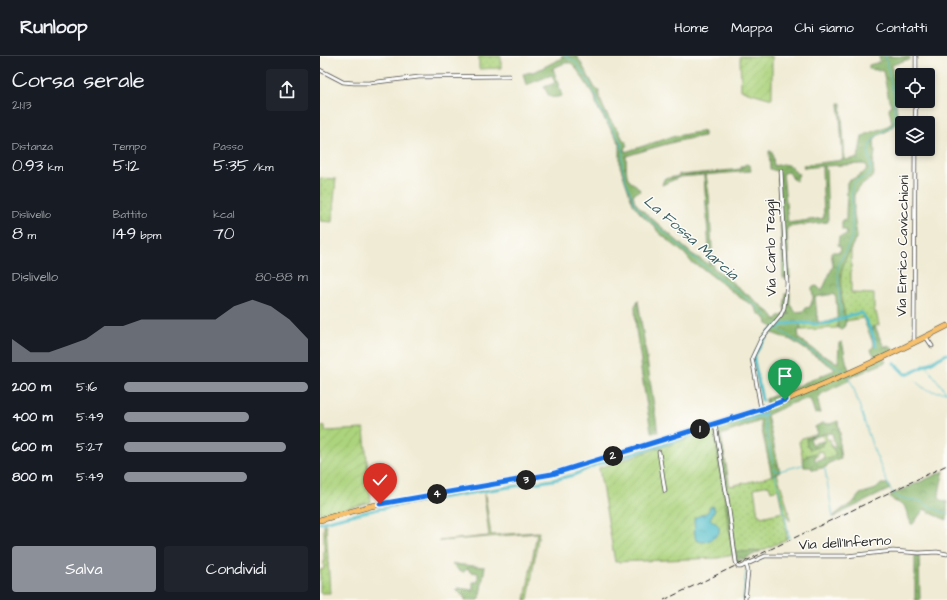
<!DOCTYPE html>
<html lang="it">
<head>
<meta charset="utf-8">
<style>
	:root { --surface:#171b24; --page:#20242c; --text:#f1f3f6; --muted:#9ea1a6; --line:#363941; --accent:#8c9099 }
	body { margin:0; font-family:"Architects Daughter",sans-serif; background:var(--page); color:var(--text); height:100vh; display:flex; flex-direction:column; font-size:15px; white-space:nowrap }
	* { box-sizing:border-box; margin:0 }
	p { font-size:13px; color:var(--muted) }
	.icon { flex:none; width:22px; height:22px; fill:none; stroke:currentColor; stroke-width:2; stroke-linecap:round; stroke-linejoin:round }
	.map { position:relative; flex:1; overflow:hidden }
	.details { display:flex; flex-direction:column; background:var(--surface); width:320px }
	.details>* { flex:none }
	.controls { position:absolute; left:575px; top:12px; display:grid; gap:8px }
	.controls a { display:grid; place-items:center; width:40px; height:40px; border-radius:4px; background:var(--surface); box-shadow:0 2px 6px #0003; font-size:20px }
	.pin { position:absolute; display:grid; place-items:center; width:34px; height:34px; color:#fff; margin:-41px -17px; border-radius:50% 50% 50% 0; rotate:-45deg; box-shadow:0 0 4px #0007 }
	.pin .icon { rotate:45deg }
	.km { position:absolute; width:20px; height:20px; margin:-10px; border-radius:50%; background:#222; color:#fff; font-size:11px; line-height:20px; text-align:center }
	.round { display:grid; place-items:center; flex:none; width:42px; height:42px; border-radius:4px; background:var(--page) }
	.summary { display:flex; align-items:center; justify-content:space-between; height:68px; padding:0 12px }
	h1 { font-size:22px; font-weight:600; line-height:30px }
	.stats { display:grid; grid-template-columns:repeat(3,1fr); gap:6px; height:68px; padding:4px 12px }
	.stats div { display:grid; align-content:center }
	.stats b { font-size:17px; font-weight:600 }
	.stats small { font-size:11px; font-weight:400 }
	.stats p { font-size:11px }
	.chart { height:112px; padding:8px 12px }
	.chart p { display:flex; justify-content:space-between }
	.chart svg { width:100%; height:72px; margin-top:4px; fill:var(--accent); opacity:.7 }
	.button { display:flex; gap:8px; margin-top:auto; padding:8px 12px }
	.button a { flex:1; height:46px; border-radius:4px; background:var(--accent); color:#fff; font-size:16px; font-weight:600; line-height:46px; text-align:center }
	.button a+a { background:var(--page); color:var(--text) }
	ul { padding:0 12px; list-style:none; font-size:13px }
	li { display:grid; grid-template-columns:64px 48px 1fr; align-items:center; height:30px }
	li i { height:10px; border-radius:5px; background:var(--accent) }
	header { display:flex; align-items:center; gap:24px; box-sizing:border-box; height:56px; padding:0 20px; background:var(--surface); border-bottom:1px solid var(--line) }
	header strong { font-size:19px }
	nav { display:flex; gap:22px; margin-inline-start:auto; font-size:14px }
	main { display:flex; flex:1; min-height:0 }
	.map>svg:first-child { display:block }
	.grass { fill:url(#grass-dots); stroke:#6c7f54; fill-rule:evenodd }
	.forest { fill:url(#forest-crowns); stroke:#5a704c }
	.garden { fill:url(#garden-furrows); stroke:#6c7f54 }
	.water { fill:url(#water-ripples); stroke:#3e747a }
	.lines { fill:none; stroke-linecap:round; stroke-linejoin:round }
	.stream { stroke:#50bdc9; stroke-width:1 }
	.canal { stroke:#50bdc9; stroke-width:3 }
	.street-casing { stroke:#494844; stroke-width:4.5 }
	.primary-casing { stroke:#494844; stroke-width:6 }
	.street { stroke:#fff; stroke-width:3 }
	.primary { stroke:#f7c06c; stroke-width:5 }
	.rail { stroke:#2b2b2b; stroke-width:1; stroke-dasharray:6 3; stroke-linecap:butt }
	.route-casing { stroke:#fff; stroke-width:8 }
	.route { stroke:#1a73e8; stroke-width:5 }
	.labels { text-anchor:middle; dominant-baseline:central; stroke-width:3; stroke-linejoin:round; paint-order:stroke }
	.street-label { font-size:14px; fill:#2b2b2b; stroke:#fdfcf7 }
	.water-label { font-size:15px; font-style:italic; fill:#385e62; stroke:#fdfcf7 }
</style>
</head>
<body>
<header>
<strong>Runloop</strong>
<nav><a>Home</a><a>Mappa</a><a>Chi siamo</a><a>Contatti</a></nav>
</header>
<main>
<section class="details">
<div class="summary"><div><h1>Corsa serale</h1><p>21:13</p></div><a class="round"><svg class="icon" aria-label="share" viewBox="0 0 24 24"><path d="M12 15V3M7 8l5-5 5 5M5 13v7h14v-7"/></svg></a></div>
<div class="stats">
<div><p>Distanza</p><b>0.93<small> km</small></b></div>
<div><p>Tempo</p><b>5:12</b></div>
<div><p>Passo</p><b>5:35<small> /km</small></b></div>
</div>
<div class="stats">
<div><p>Dislivello</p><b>8<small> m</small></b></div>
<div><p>Battito</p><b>149<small> bpm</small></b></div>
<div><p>kcal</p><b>70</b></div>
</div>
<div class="chart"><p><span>Dislivello</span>80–88 m</p>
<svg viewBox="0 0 160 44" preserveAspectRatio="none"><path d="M0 44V30L10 38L20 38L30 34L40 30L50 22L60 22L70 18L80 18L90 18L100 18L110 18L120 10L130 6L140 10L150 18L160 30V44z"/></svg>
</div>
<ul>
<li><b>200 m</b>5:16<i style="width:100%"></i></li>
<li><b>400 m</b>5:49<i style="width:68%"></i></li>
<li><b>600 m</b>5:27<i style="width:88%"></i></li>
<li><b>800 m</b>5:49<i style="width:67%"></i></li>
</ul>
<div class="button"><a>Salva</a><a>Condividi</a></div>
</section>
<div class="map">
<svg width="627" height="544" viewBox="0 0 627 544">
	<defs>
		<pattern id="grass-dots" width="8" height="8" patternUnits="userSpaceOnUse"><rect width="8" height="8" fill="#acd37d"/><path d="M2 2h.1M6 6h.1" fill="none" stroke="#94b56c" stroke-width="1.8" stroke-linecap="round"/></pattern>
		<pattern id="forest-crowns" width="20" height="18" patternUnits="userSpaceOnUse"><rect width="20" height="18" fill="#89b56c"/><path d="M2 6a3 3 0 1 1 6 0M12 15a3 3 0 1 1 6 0" fill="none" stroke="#709359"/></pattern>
		<pattern id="garden-furrows" width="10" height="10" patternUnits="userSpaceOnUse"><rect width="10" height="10" fill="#acd37d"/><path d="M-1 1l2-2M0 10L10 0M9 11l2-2" fill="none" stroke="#94b56c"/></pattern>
		<pattern id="water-ripples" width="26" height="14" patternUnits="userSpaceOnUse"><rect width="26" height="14" fill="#50bdc9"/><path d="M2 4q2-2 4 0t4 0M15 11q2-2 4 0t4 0" fill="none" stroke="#439aa3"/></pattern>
	</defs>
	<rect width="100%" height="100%" fill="#fdfcf7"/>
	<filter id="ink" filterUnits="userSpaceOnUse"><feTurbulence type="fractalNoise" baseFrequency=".025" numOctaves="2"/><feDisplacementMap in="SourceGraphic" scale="8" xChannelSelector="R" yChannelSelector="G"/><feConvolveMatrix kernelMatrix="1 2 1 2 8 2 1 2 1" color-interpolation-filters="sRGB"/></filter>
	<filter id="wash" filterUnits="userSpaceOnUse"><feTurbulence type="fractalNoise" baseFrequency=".012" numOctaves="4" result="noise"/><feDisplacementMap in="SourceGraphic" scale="16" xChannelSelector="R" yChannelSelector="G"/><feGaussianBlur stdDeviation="0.9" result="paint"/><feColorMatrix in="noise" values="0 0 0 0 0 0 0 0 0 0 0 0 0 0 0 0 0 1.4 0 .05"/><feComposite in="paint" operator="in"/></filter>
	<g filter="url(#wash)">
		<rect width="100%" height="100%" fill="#f0ebd4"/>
		<!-- grass -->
		<path class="grass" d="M159,0H181V12L159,13Z
			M0,122L16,123L12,166L0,165Z
			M531,193V237L554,238V255L556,256L559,269L552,271L553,275L551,282L543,262L526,265C521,246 517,222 525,204C526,200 529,197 531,193Z
			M518,262L517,272L481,274L480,269L477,266L497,267L498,266H508Z
			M502,378H506L507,384L510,383L512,391L516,398L509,403L504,402L503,395L497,396L498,400L494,401L495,398L486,400L483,403L479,386L482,382L493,379L490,382L491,393L501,390L504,385Z
			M457,417C461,433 468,448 470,465L464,456L467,483L441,495L415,496L406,430L409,427V430C425,427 442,424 457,417ZM449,429L451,435L458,433L463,456L441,461L440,459H438L434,432Z
			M164,438H165L171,479L219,476L208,544H205L217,477L119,485L169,480Z
			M4,468L6,469L10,537H0V514L4,513Z"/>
		<!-- forest -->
		<path class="forest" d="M241,0H257L275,32L279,35C278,43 291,69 298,73L302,82L306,86L307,90L305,93V96L351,81L384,75V80C357,84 333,92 306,100C307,107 305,118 309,124C313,129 317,127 320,135L313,138L315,146L320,152L372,198L390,209L384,120L386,119L389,139L393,211L453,259L456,264L459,260L470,258L467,257L464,252L466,237L470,236V249L476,256L484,255L485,252L490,251L493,242L492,231L497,230L502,235L513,210L511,196H520L521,191L518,189L519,181L527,179L526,174H522V164L526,163L527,126L542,118L546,114L547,109L542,108L504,110L506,113L508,166L467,171L470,222H463L458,119L457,115L450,113L449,95H452L454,110L463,108L471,110L476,117L479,118L476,125L473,123L469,116L463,117L468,167L504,162L502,112L503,110L484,112L483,109L523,104L519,47H521L525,104L538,102L542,81C551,74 562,75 572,67L569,53L571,48L569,44L563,15L549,13V9L560,6L559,0L590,1V4H586L572,9L578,66L567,75L557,80L554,85L555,96L553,108L554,118L552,122L538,132L534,139V157L537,180L525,204L521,218V240L526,265L524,272L521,274L518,272L516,242L514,238L495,241L498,267H477L480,269L481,274H478L479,283L502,299L518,307L519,287L522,286C525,296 525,307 530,315L447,349L446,343L515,314L511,310L471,284L449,276L455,272L447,268L446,263L438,257L434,250L419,241L382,212L372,207L365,198L338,176L335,171L320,157L313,148L300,110V88L277,51L275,41L256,12L251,7H245L233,12L242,40C229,43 230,42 224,31L235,27L232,19L206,29L203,18L216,15L242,2Z
			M426,108L430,109L431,115L360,121L342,129L344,123L359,120V118L362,119L421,113V111Z
			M318,244L338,376H331L320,308L321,305L316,274L315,250Z
			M555,270C558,277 560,284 564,290H571L573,294L556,303L551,294L554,289L551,282L553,275L552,271Z
			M563,301L566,306L529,322L530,324L501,338L498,344L500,357L495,358L490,342L473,347L447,359L460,416L452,420L440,365L401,379L409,427L406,430L415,496L441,495L422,504L421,501L419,502L420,505L416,506L415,497L413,496L394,375L341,391V388L446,355L445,352Z
			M518,365L520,378L519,388L521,402L509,407L506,411L493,414L490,411H484L483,403L486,400L495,397V405L504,402L509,403L516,398L512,391L515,390L512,377L503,378L502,379L490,382L492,388L504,385L501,390L491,393L487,391L486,383L497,378L495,371L502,367L510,368Z
			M624,415C622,422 619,436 619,442L622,445L627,446V464L615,459L604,453L593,468H591L584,449L574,445L569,440Z
			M561,428H568L570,433L513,461L522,453L532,448L540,438L556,433Z
			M595,497H599L600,544H595Z
			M132,508L165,511L159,544H145L144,540L136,534L138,532L153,534V526H158V517L150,516L148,512L144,516L139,515Z"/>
		<!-- garden -->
		<path class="garden" d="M420,0H452V43L421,34Z
			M5,370V375L44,373L51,446L0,459V371Z
			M394,375L413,499L398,502L295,506L279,412L338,392Z"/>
		<!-- water -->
		<path class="water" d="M393,450L395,454L390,463C395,467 401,468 399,477C393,484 384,489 376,484L375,481L374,462L388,456L390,451Z"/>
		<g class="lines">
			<!-- stream -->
			<path class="stream" d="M245,0L255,5L267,23L277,42L278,50L301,86L303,96L302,109L305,122L314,147L321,156L369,198L434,248L450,263
				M521,262L518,217V210L532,181V130L535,126L550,118C552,112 550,106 549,99C547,82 563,76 575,68L574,39L565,0
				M455,269L461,275L515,310L525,315
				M607,311L626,336
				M528,321L533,330L553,392L570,433L575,439L580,442L600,445L609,450L627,458
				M596,325C605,336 614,336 627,336
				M443,359L454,414L459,415L482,409
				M505,413L513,461
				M454,414L464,454L469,482
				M423,544L426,514"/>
			<!-- canal -->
			<path class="canal" d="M459,270C478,263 493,271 509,267C520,264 531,257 542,257L552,277L556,290
				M574,307L585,318H589L627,298
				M442,344L434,304V300L449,276L456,272
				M0,467C77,446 155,437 233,424L254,419L278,408L445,358"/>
		</g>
	</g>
	<g filter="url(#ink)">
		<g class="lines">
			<!-- street casing -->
			<g class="street-casing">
				<path id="street" d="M0,14L23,26L34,27H49L99,21L189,20
					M596,19V0
					M595,67L596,45
					M606,281L612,290
					M594,287L595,93
					M441,353L432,302L441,283L461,259L464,252L467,228L461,115
					M395,368L409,454L416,506L418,511H421L445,500H526L573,495L599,497L617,496L627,498
					M339,396L345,435
					M425,544L428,515L426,508"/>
			</g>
			<!-- primary casing -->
			<g class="primary-casing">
				<path id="primary" d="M0,464L51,450L232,418L441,353C505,330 566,301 627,270"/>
			</g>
			<!-- street -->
			<use href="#street" class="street"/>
			<!-- primary -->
			<use href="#primary" class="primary"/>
			<!-- rail -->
			<path class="rail" d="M344,544L627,409"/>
		</g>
	</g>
	<g class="lines" filter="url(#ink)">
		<!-- route casing -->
		<g class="route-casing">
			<path id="route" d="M60,448L232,418L442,353L465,344"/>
		</g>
		<!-- route -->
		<use href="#route" class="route"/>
	</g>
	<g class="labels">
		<!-- street labels -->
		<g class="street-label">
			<text transform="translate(583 190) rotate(-89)">Via Enrico Cavicchioni</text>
			<text transform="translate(451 192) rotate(-91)">Via Carlo Teggi</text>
			<text transform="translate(525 487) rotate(-3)">Via dell'Inferno</text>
		</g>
		<!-- water labels -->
		<g class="water-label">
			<text transform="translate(371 182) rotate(41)">La Fossa Marcia</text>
		</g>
	</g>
</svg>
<div class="controls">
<a><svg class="icon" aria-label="locate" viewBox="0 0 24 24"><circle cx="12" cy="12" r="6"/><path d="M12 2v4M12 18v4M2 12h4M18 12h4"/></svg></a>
<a><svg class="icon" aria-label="layers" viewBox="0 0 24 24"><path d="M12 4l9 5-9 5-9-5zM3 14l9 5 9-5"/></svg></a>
</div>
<div class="pin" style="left:465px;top:344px;background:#1e9e55"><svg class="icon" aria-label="arrive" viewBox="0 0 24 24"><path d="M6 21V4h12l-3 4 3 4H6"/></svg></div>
<div class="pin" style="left:60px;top:448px;background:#d93025"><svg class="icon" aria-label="check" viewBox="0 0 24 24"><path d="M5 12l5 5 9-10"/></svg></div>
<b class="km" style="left:380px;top:373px">1</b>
<b class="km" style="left:293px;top:400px">2</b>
<b class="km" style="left:206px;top:424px">3</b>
<b class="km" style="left:117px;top:438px">4</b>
</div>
</main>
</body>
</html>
